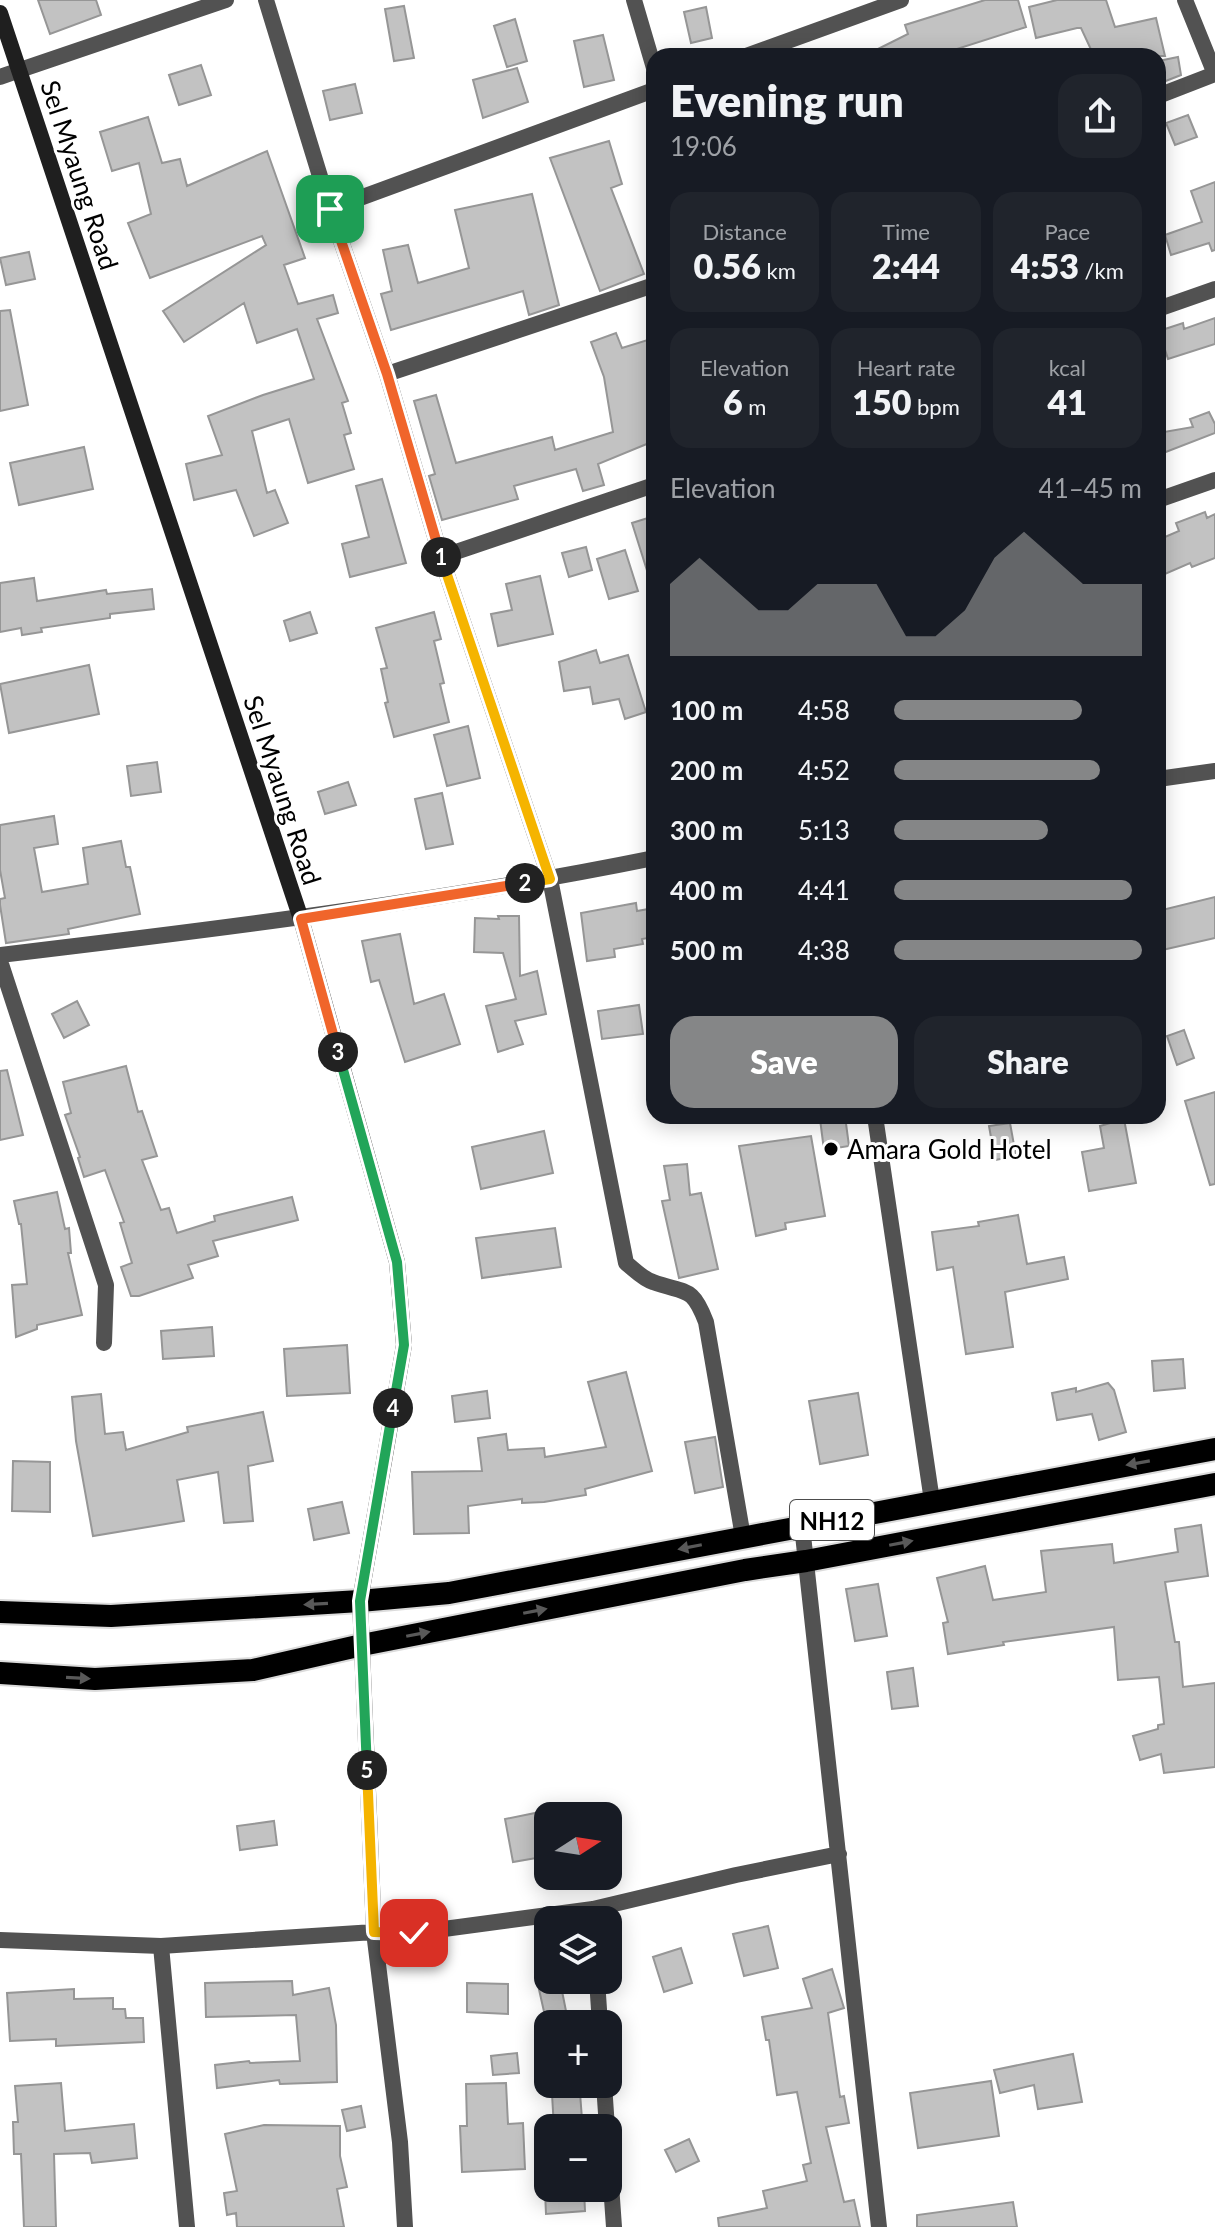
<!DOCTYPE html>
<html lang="en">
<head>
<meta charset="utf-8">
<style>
	:root { --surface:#171b24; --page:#20242c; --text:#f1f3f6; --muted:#9ea1a6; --accent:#858687 }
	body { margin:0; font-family:Lato,sans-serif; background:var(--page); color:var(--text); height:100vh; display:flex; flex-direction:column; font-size:30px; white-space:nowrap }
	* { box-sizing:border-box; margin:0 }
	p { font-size:26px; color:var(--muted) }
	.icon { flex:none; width:44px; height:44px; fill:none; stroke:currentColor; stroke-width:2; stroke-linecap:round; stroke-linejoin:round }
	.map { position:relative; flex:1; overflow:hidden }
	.side { position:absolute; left:646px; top:48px; width:520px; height:1076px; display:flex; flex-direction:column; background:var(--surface); border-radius:24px; box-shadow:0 4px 20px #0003 }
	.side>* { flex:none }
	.needle { width:52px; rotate:78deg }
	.buttons { position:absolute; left:534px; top:1802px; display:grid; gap:16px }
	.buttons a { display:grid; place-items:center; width:88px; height:88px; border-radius:16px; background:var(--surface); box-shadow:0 4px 20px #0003; font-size:40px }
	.pin { position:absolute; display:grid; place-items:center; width:68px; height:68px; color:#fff; margin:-34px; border-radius:16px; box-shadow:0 4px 12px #0006 }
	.km { position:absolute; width:40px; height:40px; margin:-20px; border-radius:50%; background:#222; color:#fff; font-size:22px; line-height:40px; text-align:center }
	.round { display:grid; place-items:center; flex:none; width:84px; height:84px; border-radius:24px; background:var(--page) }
	.headline { display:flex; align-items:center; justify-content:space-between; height:136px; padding:0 24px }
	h1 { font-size:44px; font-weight:800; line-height:60px }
	.figures { display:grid; grid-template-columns:repeat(3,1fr); gap:12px; height:136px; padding:8px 24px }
	.figures div { display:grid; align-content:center; border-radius:20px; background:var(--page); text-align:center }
	.figures b { font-size:34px; font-weight:800 }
	.figures small { font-size:22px; font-weight:400 }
	.figures p { font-size:22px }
	.chart { height:224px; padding:16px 24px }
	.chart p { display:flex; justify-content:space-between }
	.chart svg { width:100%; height:144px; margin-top:8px; fill:var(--accent); opacity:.7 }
	.primary-button { display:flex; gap:16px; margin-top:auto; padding:16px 24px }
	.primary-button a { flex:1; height:92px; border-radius:24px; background:var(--accent); color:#fff; font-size:32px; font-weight:800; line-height:92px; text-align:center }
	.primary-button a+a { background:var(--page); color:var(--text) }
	ul { padding:0 24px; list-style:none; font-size:26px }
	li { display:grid; grid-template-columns:128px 96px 1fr; align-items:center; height:60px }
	li i { height:20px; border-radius:10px; background:var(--accent) }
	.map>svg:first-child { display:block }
	.building { fill:#c2c2c2; stroke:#969696; stroke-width:2 }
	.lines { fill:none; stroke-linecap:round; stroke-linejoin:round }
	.trunk-casing { stroke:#dbdbdb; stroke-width:26 }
	.minor { stroke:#525252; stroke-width:16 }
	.tertiary { stroke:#525252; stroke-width:16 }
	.secondary { stroke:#1f1f1f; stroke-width:16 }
	.trunk { stroke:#000; stroke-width:22 }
	.oneway { fill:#595959 }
	.split-1-casing { stroke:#fff; stroke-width:16 }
	.split-2-casing { stroke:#fff; stroke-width:16 }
	.split-3-casing { stroke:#fff; stroke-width:16 }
	.split-4-casing { stroke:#fff; stroke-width:16 }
	.split-5-casing { stroke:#fff; stroke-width:16 }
	.split-6-casing { stroke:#fff; stroke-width:16 }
	.split-1 { stroke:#f0652b; stroke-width:10 }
	.split-2 { stroke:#f5b400; stroke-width:10 }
	.split-3 { stroke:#f0652b; stroke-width:10 }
	.split-4 { stroke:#22a559; stroke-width:10 }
	.split-5 { stroke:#22a559; stroke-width:10 }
	.split-6 { stroke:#f5b400; stroke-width:10 }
	.poi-dot { fill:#000; stroke:#fff; stroke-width:3 }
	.labels { text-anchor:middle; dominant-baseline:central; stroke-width:6; stroke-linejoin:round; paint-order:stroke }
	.shield { fill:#fff; stroke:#4c4c4c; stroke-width:2 }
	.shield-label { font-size:24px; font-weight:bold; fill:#000 }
	.street-label { font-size:26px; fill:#000; stroke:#fff }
	.poi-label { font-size:26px; fill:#000; stroke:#fff; text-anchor:start }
</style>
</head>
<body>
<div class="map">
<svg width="1215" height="2227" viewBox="0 0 1215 2227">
	<rect width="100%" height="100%" fill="#fff"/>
	<!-- building -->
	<path class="building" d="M38,0H96L101,15L50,34Z
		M985,0H1018L1026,27L935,56H864L908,34L905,25Z
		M1057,0H1106L1115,27L1156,18L1165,56H1094L1081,28H1077L1036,38L1029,7Z
		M404,6L414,58L394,61L385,9Z
		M706,7L712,38L691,43L684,12Z
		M515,19L527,61L507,67L494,26Z
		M603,35L614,80L584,87L574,41Z
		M1178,57L1181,75L1158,84V61Z
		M201,65L211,95L179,105L169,75Z
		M517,68L528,102L483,118L473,80Z
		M355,84L362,113L330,120L323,91Z
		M1188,115L1197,137L1175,145L1166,123Z
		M148,117L162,163L180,159L187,186L267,151L305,258L284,265L298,304L333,295L338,313L317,319L348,401L342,403L351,433L344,435L354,469L308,483L289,419L252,431L267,493L275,490L288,523L254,536L236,490L194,500L186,464L222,455L208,416L263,395L314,379L297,329L257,343L244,303L184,342L163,311L266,245L262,236L150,278L128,223L151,214L139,163L112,171L100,132Z
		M609,141L622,184L611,188L644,274L600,291L550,158Z
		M1215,182V250L1212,251L1209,243L1171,255L1165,235L1202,222L1191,191Z
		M532,194L559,305L529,315L523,291L391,330L381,294L392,291L383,250L408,245L418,283L469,268L455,210Z
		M29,252L35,279L6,285L0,258Z
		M10,310L28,405L0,411V311Z
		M1215,318V344L1168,359L1159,331L1183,323L1184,329Z
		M616,333L622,348L654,338V441L598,464L604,485L583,491L576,469L514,486L518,499L442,520L429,476L435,474L414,401L436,395L456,463L552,437L555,450L613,432L604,377L591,342Z
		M1209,412L1215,424V433L1158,455V433L1193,427L1190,419Z
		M84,447L93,489L19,505L10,463Z
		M382,479L406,563L350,577L342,544L369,537L356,486Z
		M1205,512L1207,518L1215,514V558L1192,567L1190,563L1158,577V540L1179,531L1176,523Z
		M654,516V580H650L632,523Z
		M586,547L592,570L569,577L562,553Z
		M625,550L638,591L609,599L597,559Z
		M540,576L553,634L498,646L491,614L512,610L506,584Z
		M34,578L37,601L106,590L107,594L152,589L154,609L110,614V618L41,628L42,632L22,635L21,628L0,632V583Z
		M310,612L317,633L290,641L284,621Z
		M434,612L441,639L434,641L444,683L440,684L449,722L394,737L385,703L388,702L381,669L387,668L376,628Z
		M596,650L600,663L628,655L646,712L625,719L619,699L593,704L590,687L564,691L559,662Z
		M89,665L99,714L9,733L0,684Z
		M468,726L480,778L447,786L434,735Z
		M157,762L161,792L131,796L127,766Z
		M348,782L356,805L325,814L318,792Z
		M442,793L453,844L426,849L415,799Z
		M54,816L58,844L34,848L42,892L88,884L83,848L121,841L126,867H130L140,914L68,929L69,934L6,943L0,905V899L5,898L0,870V825Z
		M1215,897V938L1158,951V911Z
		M636,903L637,911L654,908V937L642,939L643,944L614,949L615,957L587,961L581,913Z
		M498,916H519L520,976L537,971L546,1014L515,1021L523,1044L498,1052L486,1006L516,999L503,953L474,952L475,918L499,919Z
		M400,934L414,1004L444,994L460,1044L405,1062L379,980L371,982L362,941Z
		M77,1001L89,1025L64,1038L52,1014Z
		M639,1005L643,1034L602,1039L598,1011Z
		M1184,1030L1194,1058L1177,1065L1167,1036Z
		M126,1066L138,1112L142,1111L157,1156L142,1160L161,1210L169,1208L177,1233L215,1221L214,1216L292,1197L298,1220L213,1241L218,1256L188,1265L193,1278L139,1296H131L121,1267L132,1263L120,1223L124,1222L105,1170L84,1177L78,1158L80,1157L65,1115L71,1113L63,1082Z
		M7,1070L23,1135L0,1140V1071Z
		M1215,1092V1184L1210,1185L1185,1101Z
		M845,1116L849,1146L824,1150L820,1119Z
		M1124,1119L1136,1183L1089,1191L1082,1152L1104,1148L1100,1126Z
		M1010,1123L1016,1156L995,1160L989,1126Z
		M544,1131L553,1173L481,1189L472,1147Z
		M811,1136L825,1216L785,1223L786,1229L756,1236L739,1146Z
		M687,1164L690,1195L701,1193L718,1269L679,1278L662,1201L670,1200L664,1166Z
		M57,1192L65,1229L69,1228L71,1253H68L82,1315L37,1325V1329L16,1337L12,1285L27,1284L21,1224H19L14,1201Z
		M1018,1215L1027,1264L1064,1257L1068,1279L1005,1292L1013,1347L966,1354L953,1267L937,1270L932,1232L979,1226L978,1222Z
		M555,1228L561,1267L482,1278L476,1238Z
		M212,1327L214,1356L163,1359L161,1331Z
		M347,1345L350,1393L287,1396L284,1349Z
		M1183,1359L1185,1388L1154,1391L1152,1361Z
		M626,1372L652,1471L585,1489L586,1495L544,1502L522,1503V1499L468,1506L469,1533L414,1534L412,1472L482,1471L478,1438L506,1434L508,1450L544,1448L545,1457L606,1447L588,1382Z
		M1108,1383L1114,1390L1126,1432L1099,1440L1092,1414L1057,1420L1052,1393L1076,1388V1392Z
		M487,1391L490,1418L455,1422L452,1396Z
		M858,1393L868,1455L820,1464L809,1401Z
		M101,1394L105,1434L123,1432L126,1450L188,1432L187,1427L263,1412L273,1461L248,1466L253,1521L224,1523L218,1472L177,1480L184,1521L93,1536L76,1441L72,1397Z
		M715,1437L723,1487L695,1493L685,1442Z
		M13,1461L50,1462V1512L12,1511Z
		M342,1502L349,1533L314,1540L308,1509Z
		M1201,1525L1208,1576L1165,1582L1175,1642H1179L1183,1687L1215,1683V1767L1164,1773L1161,1754L1140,1760L1133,1736L1158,1729V1725L1164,1724L1159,1677L1118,1680L1114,1627L1003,1642L1004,1645L948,1654L943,1623L948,1622L937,1578L985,1566L993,1600L1046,1592L1041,1551L1112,1544L1114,1563L1178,1552L1175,1529Z
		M878,1584L887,1636L855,1641L846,1589Z
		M913,1668L918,1706L892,1709L887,1672Z
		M540,1812L548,1856L513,1862L505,1819Z
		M274,1821L277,1845L240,1850L237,1826Z
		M768,1926L778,1968L744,1976L733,1934Z
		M681,1948L692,1983L664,1992L653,1957Z
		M832,1969L844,2008L828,2013L840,2097L844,2096L849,2123L826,2127L844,2202L854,2200L860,2227H719L718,2218L767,2208L763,2191L807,2181L803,2165L811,2163L797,2092L777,2095L769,2040H766L762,2017L812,2008L803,1979Z
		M292,1981L293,1995L329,1988L336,2025L337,2082L280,2084L279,2080L217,2088L215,2065L249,2061L250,2063L300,2061L296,2015L206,2017L205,1983Z
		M560,1981L566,2011L545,2016L538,1985Z
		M467,1983L508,1984V2014L467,2012Z
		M74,1989V1999L113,1998V2009H125L126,2018H143L144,2042L56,2046V2039L10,2041L7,1993Z
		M517,2053L519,2073L493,2075L491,2056Z
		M1073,2054L1082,2102L1038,2109L1034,2085L1000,2093L994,2070Z
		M991,2081L999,2136L918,2148L910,2093Z
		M61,2083L65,2131L134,2124L137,2158L92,2163L90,2153L54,2154L56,2227H24L21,2154H14L13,2122H18L15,2086Z
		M506,2083L508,2124L523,2123L525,2169L462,2172L460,2126H467L466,2084Z
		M580,2093L582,2119H579V2128H554L552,2094Z
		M361,2106L365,2127L347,2131L342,2110Z
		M264,2125L340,2126V2156L347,2187L337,2189L344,2227H237L236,2213L227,2215L224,2193L237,2191L225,2134Z
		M689,2139L699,2161L676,2172L665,2150Z
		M584,2190L585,2211L546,2214L545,2192Z
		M1013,2202L1017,2227H917V2215Z"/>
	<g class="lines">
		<!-- trunk casing -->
		<g class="trunk-casing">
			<path id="trunk" d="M0,1612L111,1616L360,1601L449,1593L1215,1449
				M0,1673L95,1679L253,1670L362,1645L745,1570L806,1561L1215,1484"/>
		</g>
		<!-- minor -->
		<path class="minor" d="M266,0L330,209L387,374L441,557L550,879L626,1263C635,1270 643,1279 653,1282C686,1294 692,1285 706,1322L743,1537
			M634,0L654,68
			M1185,0L1215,74
			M746,56L901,0
			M0,77L20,70
			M1158,96L1215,74
			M330,209L654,90
			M1158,309L1215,289
			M387,374L654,285
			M1158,500L1215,480
			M441,557L654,485
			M1158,779L1215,771
			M0,955C219,929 437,902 654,858
			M0,961L106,1285L104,1343
			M875,1116L932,1501
			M802,1526L879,2227
			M360,1601L374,1932L400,2142L405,2227
			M0,1940L161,1946L374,1932L414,1933L593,1909L736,1875L839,1854
			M161,1946L187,2227
			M597,1980L600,2024
			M604,2084L607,2128
			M608,2142L614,2227"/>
		<!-- tertiary -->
		<path class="tertiary" d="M20,70L226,0"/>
		<!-- secondary -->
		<path class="secondary" d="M0,13L301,919L397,1262L404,1345L360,1601"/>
		<!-- trunk -->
		<use href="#trunk" class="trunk"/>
	</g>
	<!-- one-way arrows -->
	<defs><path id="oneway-solid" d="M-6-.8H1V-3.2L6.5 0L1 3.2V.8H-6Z" transform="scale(2)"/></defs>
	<g class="oneway">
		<use href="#oneway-solid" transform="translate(1138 1463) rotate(170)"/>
		<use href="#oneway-solid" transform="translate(901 1543) rotate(-11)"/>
		<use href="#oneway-solid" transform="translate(690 1547) rotate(169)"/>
		<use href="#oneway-solid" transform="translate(316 1604) rotate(177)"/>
		<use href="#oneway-solid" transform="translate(535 1611) rotate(-11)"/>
		<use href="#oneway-solid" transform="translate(418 1634) rotate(-11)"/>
		<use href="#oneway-solid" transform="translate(78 1678) rotate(3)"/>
	</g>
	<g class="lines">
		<!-- split-1 casing -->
		<g class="split-1-casing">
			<path id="split-1" d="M330,209L387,374L441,557"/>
		</g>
		<!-- split-2 casing -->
		<g class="split-2-casing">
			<path id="split-2" d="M441,557L550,879L525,883"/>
		</g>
		<!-- split-3 casing -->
		<g class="split-3-casing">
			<path id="split-3" d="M338,1052L301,919L525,883"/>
		</g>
		<!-- split-4 casing -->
		<g class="split-4-casing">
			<path id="split-4" d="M338,1052L397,1262L404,1345L393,1408"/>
		</g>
		<!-- split-5 casing -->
		<g class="split-5-casing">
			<path id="split-5" d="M367,1770L360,1601L393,1408"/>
		</g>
		<!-- split-6 casing -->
		<g class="split-6-casing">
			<path id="split-6" d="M367,1770L374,1932L414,1933"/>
		</g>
		<!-- split-1 -->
		<use href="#split-1" class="split-1"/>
		<!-- split-2 -->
		<use href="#split-2" class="split-2"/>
		<!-- split-3 -->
		<use href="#split-3" class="split-3"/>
		<!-- split-4 -->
		<use href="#split-4" class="split-4"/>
		<!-- split-5 -->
		<use href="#split-5" class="split-5"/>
		<!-- split-6 -->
		<use href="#split-6" class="split-6"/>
	</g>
	<!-- markers -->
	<circle class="poi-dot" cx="831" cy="1149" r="8"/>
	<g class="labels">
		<!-- shield labels -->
		<rect class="shield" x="790" y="1500" width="84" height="40" rx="6"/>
		<g class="shield-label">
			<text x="832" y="1520">NH12</text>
		</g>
		<!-- street labels -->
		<g class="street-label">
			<text transform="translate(80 175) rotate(72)">Sel Myaung Road</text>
			<text transform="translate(283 790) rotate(72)">Sel Myaung Road</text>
		</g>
		<!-- poi labels -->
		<g class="poi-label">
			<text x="847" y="1149">Amara Gold Hotel</text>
		</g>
	</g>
</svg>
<div class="buttons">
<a><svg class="needle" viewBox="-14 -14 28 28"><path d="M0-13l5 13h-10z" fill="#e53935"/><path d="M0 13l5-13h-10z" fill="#9ea1a6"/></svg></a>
<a><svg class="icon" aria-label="layers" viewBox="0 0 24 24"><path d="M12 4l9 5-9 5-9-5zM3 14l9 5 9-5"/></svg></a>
<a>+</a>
<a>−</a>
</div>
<div class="pin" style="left:330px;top:209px;background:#1e9e55"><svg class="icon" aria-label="arrive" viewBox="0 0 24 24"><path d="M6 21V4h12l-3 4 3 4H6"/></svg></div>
<div class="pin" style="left:414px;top:1933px;background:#d93025"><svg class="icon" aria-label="check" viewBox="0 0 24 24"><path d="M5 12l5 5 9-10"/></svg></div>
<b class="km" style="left:441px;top:557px">1</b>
<b class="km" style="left:525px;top:883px">2</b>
<b class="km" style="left:338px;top:1052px">3</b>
<b class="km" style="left:393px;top:1408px">4</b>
<b class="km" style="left:367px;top:1770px">5</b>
<section class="side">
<div class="headline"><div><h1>Evening run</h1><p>19:06</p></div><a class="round"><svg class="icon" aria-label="share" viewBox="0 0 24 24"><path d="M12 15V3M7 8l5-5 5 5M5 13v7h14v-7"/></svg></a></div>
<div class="figures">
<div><p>Distance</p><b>0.56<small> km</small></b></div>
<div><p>Time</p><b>2:44</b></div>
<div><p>Pace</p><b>4:53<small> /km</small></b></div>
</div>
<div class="figures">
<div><p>Elevation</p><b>6<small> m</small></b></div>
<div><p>Heart rate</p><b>150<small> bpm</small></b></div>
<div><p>kcal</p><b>41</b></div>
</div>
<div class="chart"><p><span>Elevation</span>41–45 m</p>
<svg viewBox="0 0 160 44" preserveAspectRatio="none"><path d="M0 44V22L10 14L20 22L30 30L40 30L50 22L60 22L70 22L80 38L90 38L100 30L110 14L120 6L130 14L140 22L150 22L160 22V44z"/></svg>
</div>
<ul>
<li><b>100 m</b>4:58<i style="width:76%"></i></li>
<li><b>200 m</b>4:52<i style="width:83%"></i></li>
<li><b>300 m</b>5:13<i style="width:62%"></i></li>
<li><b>400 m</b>4:41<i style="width:96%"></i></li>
<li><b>500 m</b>4:38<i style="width:100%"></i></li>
</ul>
<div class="primary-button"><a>Save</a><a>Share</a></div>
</section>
</div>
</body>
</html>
